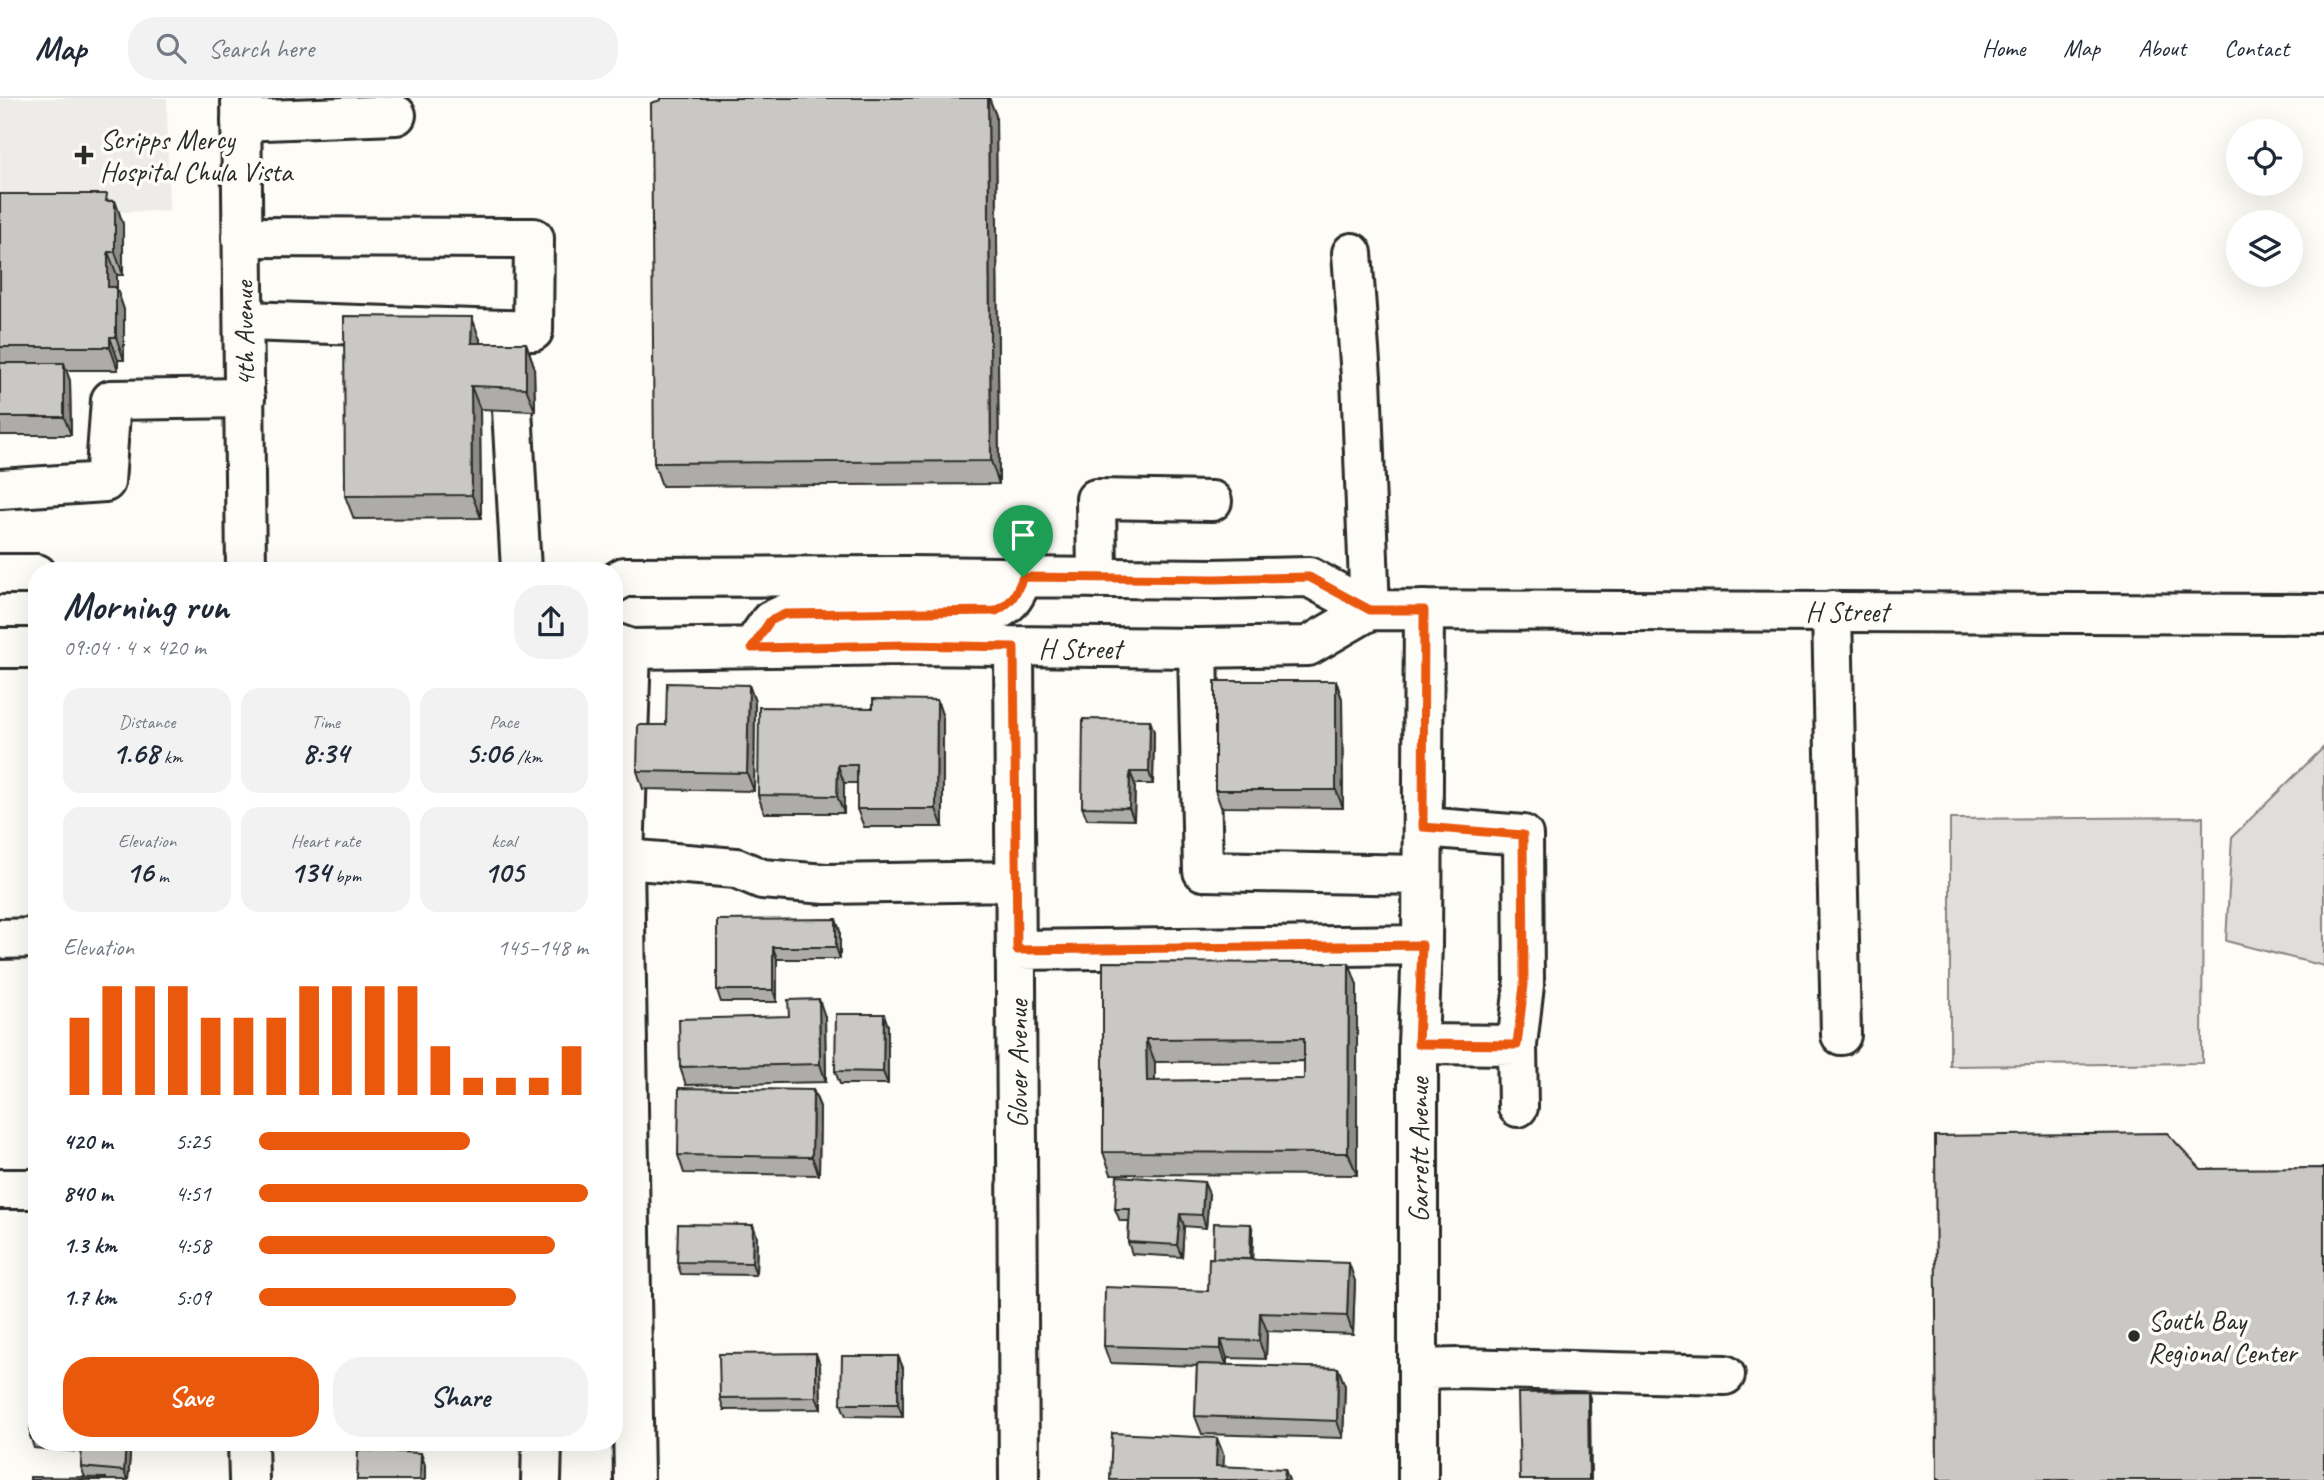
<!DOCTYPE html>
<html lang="en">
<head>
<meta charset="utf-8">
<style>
	:root { --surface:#fff; --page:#f2f2f3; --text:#1f2937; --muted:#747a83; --line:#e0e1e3; --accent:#ea580c }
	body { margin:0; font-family:Caveat,sans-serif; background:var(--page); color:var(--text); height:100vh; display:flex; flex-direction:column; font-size:26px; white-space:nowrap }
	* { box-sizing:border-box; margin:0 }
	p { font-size:23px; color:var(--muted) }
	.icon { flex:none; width:38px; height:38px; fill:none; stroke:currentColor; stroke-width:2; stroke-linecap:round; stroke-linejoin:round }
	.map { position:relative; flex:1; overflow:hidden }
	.side { position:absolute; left:28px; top:464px; width:595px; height:889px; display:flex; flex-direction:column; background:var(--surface); border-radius:28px; box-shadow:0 7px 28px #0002 }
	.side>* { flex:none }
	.fabs { position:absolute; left:2226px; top:21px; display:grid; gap:14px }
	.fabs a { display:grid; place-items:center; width:77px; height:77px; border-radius:50%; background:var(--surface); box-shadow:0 7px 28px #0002; font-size:35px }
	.pin { position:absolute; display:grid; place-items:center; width:60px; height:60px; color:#fff; margin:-72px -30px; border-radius:50% 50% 50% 0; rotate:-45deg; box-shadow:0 0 7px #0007 }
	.pin .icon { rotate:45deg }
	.round { display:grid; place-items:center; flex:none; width:74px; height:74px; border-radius:28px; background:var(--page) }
	.head { display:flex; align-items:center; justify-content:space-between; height:119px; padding:0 35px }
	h1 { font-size:38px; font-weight:700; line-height:52px }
	.stats { display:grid; grid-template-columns:repeat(3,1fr); gap:10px; height:119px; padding:7px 35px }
	.stats div { display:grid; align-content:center; border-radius:18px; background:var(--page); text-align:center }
	.stats b { font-size:30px; font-weight:700 }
	.stats small { font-size:19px; font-weight:400 }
	.stats p { font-size:19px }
	.chart { height:196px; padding:14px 35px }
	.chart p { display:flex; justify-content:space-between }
	.chart svg { width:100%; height:126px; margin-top:7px; stroke:var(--accent); stroke-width:6 }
	.primary-button { display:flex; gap:14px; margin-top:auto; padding:14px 35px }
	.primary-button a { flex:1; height:80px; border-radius:28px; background:var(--accent); color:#fff; font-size:28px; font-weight:700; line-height:80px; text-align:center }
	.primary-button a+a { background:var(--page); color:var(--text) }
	ul { padding:0 35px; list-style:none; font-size:23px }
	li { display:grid; grid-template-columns:112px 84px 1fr; align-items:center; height:52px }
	li i { height:18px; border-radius:9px; background:var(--accent) }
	header { display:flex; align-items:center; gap:42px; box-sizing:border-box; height:98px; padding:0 35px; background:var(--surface); border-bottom:2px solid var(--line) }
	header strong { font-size:33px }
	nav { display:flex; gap:38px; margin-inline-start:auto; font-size:24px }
	.search { width:490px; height:63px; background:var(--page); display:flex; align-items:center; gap:18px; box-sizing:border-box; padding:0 24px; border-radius:28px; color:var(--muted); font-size:26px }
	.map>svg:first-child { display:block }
	.built { fill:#edece8 }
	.green { fill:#dfdeda; stroke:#858482; stroke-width:2 }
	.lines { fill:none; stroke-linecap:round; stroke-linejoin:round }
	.minor-casing { stroke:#2b2b2b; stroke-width:44 }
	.major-casing { stroke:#2b2b2b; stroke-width:44 }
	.minor { stroke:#fdfcf7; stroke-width:38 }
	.major { stroke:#fdfcf7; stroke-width:38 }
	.wall { fill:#adaca9; stroke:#2b2b2b; stroke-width:2; fill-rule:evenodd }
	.shaded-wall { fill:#8d8c89; stroke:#2b2b2b; stroke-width:2 }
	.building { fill:#c9c8c4; stroke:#2b2b2b; stroke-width:2; fill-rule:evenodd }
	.route-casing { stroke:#fff; stroke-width:14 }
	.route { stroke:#ea580c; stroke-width:9 }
	.poi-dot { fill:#2b2b2b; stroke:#fdfcf7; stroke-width:2.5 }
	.labels { text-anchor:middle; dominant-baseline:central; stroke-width:7; stroke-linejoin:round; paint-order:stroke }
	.poi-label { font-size:28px; fill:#2b2b2b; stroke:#fdfcf7; text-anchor:start }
	.street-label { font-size:28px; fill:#2b2b2b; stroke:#fdfcf7 }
</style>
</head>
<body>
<header>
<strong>Map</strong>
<div class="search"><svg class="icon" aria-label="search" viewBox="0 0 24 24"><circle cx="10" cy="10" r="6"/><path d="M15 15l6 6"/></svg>Search here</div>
<nav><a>Home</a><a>Map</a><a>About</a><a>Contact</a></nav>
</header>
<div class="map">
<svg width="2324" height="1382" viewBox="0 0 2324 1382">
	<rect width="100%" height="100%" fill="#fdfcf7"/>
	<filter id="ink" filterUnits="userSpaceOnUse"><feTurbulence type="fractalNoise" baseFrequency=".0143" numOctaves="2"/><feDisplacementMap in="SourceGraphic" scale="14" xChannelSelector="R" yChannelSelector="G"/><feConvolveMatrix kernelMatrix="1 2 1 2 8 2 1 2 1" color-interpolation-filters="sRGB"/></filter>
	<g filter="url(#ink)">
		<!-- built -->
		<path class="built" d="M0,0H167L169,113L0,116Z"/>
		<!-- green -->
		<path class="green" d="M2324,649V868L2226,843L2232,739Z
			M2203,719L2202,965L1950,968V721Z"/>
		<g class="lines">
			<!-- minor casing -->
			<g class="minor-casing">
				<path id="minor" d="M241,23L396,17
					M242,139L534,140L533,233L244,223
					M1352,155L1361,279L1370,512
					M512,311L521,472
					M0,391L105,384L111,302L245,300
					M1097,480L1096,401L1212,403
					M1832,513L1841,937
					M1014,549L1019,1382
					M1198,550L1203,773L1422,777
					M631,551L624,761L634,1382
					M1423,729L1523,737L1524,887L1517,947L1518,1009
					M624,761L736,770L762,781L826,786L1015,783
					M0,841L37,840
					M1017,852L1422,847
					M1418,946L1517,947
					M0,1091H37
					M1418,1271L1459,1270L1725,1277
					M541,1382L542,1344
					M1418,1382V946L1422,847L1424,512"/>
			</g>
			<!-- major casing -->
			<g class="major-casing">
				<path id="major" d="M241,0L246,472
					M0,476H37
					M614,485L624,479L906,478L1214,481L1309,479L1370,512L2324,516
					M614,545L631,551L905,547L1198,550L1308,548L1370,512
					M752,549L770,523L785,516L996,513C1012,505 1016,496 1023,479
					M0,550H37
					M248,1344L249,1382"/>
			</g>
			<!-- minor -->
			<use href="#minor" class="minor"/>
			<!-- major -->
			<use href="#major" class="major"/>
		</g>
		<!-- wall -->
		<path class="wall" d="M661,0H989L996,18L999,386L662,388L654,365Z
			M0,96L115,103L123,126V177H117V191L124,212V262H118V272H66L70,283L71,337H0Z
			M480,242V245H526L534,268L535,313L480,311L481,420L354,421L345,398Z
			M1336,583L1342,601L1343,710L1221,709L1215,692Z
			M749,587L755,604L754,693L643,691L637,673L666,627Z
			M937,602L943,620V729H864L857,711V685H844V715H764L758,697L873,610Z
			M1154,634L1153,686H1135L1134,722L1087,721L1082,709Z
			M717,822L840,833V861H777V904H721L717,892Z
			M1103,864L1357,887V1077L1111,1076L1103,1054ZM1304,963V981L1155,983V964Z
			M825,919L826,984L686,987L680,969Z
			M888,928V986H840L835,973Z
			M813,992L820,1009L819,1077L684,1075L678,1057Z
			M1209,1096L1206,1130L1184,1128L1182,1159L1132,1156L1128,1144L1129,1123H1120L1115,1111Z
			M753,1127L757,1139L756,1177L681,1176L677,1164Z
			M1253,1133L1252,1161L1355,1183L1353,1236L1267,1233L1266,1261L1227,1260V1267L1338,1270L1345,1288L1343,1340L1202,1336L1195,1318L1197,1268L1110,1265L1104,1248L1208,1193L1213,1160Z
			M898,1258L903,1270V1319L846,1318L841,1306Z
			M820,1267L821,1311L724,1312L720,1300Z
			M37,1284V1344H131L128,1382H30L85,1379L81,1369L82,1354L34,1350L30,1338Z
			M418,1344H476V1346L418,1345Z"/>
		<!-- shaded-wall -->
		<path class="shaded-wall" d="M988,0H989L996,18L999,386L991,363Z
			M115,103L123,126V177L115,154Z
			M108,154L117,177V191L124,212V262L116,239L108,189Z
			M472,219L480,242V268L471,245Z
			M110,239L118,262V272L110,249Z
			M526,245L534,268L535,313L526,290Z
			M64,265L70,283L71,337L64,319Z
			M471,288L480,311L481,420L472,397Z
			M1336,583L1342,601L1343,710L1336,692Z
			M749,587L755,604L754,693L747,675Z
			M937,602L943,620V729L936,711Z
			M1150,622L1154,634L1153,686L1149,674Z
			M838,667L844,685V715L837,698Z
			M1130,674L1135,686L1134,722L1129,710Z
			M836,821L840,833V861L836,849Z
			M773,849L777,861V904L773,892Z
			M1349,865L1357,887V1077L1348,1055Z
			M819,901L825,919L826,984L820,966Z
			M884,916L888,928V986L883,974Z
			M1146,941L1155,964V1006L1147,983Z
			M813,992L820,1009L819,1077L812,1059Z
			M1204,1084L1209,1096L1206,1130L1202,1117Z
			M1180,1116L1184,1128L1182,1159L1177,1147Z
			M1251,1126L1253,1133L1252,1173L1250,1167Z
			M753,1127L757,1139L756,1177L752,1165Z
			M1349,1165L1355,1183L1353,1236L1347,1218Z
			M1260,1215L1267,1233L1266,1261L1259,1243Z
			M1221,1242L1227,1260V1269L1221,1251Z
			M816,1255L820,1267L821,1311L816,1299Z
			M898,1258L903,1270V1319L898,1306Z
			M1338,1270L1345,1288L1343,1340L1337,1323Z
			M1588,1294L1590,1300L1591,1382H1589Z
			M1217,1340L1224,1358L1223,1382L1216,1368Z
			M126,1344H131L128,1382H127L124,1373Z
			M421,1355L425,1367V1382H420Z
			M1285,1371L1289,1382H1284Z"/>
		<!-- building -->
		<path class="building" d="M661,0H988L991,363L654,365L651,5L661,2Z
			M0,96H107L106,103H115V154H108V189H116V239H110V249H0Z
			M344,218L472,219L471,245H526V290L471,288L472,397L345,398Z
			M0,265H64V319H0Z
			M1215,583H1336V692H1215Z
			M667,585L749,587L747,675L637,673L638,627H666Z
			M873,601L937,602L936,711H857V667H838L837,698L758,697L759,609L873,610Z
			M1083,621L1150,622L1149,674H1130L1129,710L1082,709Z
			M836,821V849H773V892H717V822Z
			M1103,864L1349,865L1348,1055L1103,1054ZM1304,940V981L1147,983L1146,941Z
			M819,901L820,966L680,969L679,921L789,918L788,902Z
			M836,916H884L883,974L835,973Z
			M679,990L813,992L812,1059L678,1057Z
			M2167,1035L2201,1071L2324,1070V1382H1937L1935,1038Z
			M1117,1078L1204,1084L1202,1117L1180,1116L1177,1147L1128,1144L1130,1111H1115Z
			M1214,1125L1251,1126L1250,1161L1213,1160Z
			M678,1126L753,1127L752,1165L677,1164Z
			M1209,1160L1349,1165L1347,1218L1260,1215L1259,1243L1221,1242V1251L1104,1248L1105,1189L1208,1193Z
			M816,1255V1299L720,1300L719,1256Z
			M842,1258H898V1306H841Z
			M1197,1266L1338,1270L1337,1323L1195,1318Z
			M34,1284H37V1339L30,1338Z
			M1588,1294L1589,1382H1520L1518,1295Z
			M1112,1335L1217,1340L1216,1368L1285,1371L1284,1382H1110Z
			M82,1344H126L124,1373L81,1369Z
			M358,1352L421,1355L420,1382H357Z
			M30,1379L106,1380V1382H30Z"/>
	</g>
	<g class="lines" filter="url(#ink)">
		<!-- route casing -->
		<g class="route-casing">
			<path id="route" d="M1023,479L1214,481L1309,479L1370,512H1424L1423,729L1523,737L1524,887L1517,947L1418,946L1422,847L1017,852L1014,549L905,547L752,550L770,523L785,516L996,513C1012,505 1016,496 1023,479Z"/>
		</g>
		<!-- route -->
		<use href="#route" class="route"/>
	</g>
	<!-- markers -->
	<g class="poi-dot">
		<path d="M80.5 46.5h7v7h7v7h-7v7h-7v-7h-7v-7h7z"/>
		<circle cx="2134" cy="1238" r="7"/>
	</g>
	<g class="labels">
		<!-- poi labels -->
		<g class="poi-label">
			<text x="100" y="41">Scripps Mercy<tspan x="100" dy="32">Hospital Chula Vista</tspan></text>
			<text x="2148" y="1222">South Bay<tspan x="2148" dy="32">Regional Center</tspan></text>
		</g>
		<!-- street labels -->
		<g class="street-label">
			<text transform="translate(244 236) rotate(-91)">4th Avenue</text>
			<text x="1847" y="513">H Street</text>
			<text x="1080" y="550">H Street</text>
			<text transform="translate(1017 966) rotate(-90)">Glover Avenue</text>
			<text transform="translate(1418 1052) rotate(-90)">Garrett Avenue</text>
		</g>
	</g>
</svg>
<div class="fabs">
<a><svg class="icon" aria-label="locate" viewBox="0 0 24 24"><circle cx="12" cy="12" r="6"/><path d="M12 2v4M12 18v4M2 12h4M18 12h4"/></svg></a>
<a><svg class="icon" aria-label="layers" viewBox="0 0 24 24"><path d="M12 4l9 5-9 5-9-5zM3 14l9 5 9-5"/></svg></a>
</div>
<div class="pin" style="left:1023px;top:479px;background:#1e9e55"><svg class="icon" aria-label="arrive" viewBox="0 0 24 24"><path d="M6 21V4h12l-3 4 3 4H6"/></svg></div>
<section class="side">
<div class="head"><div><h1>Morning run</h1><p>09:04 · 4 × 420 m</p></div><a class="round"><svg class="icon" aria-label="share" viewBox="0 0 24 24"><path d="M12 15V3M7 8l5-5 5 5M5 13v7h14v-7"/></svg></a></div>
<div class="stats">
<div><p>Distance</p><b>1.68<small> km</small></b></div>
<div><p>Time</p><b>8:34</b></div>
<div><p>Pace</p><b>5:06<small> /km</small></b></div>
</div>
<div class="stats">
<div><p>Elevation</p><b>16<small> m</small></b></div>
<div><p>Heart rate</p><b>134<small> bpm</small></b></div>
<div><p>kcal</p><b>105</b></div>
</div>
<div class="chart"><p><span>Elevation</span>145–148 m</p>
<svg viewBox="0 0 160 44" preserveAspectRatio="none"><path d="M5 44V17M15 44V6M25 44V6M35 44V6M45 44V17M55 44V17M65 44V17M75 44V6M85 44V6M95 44V6M105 44V6M115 44V27M125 44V38M135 44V38M145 44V38M155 44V27"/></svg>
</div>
<ul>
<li><b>420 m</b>5:25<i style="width:64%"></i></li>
<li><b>840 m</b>4:51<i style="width:100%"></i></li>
<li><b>1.3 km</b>4:58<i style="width:90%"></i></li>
<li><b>1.7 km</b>5:09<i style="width:78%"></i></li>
</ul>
<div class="primary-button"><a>Save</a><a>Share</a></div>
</section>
</div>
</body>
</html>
